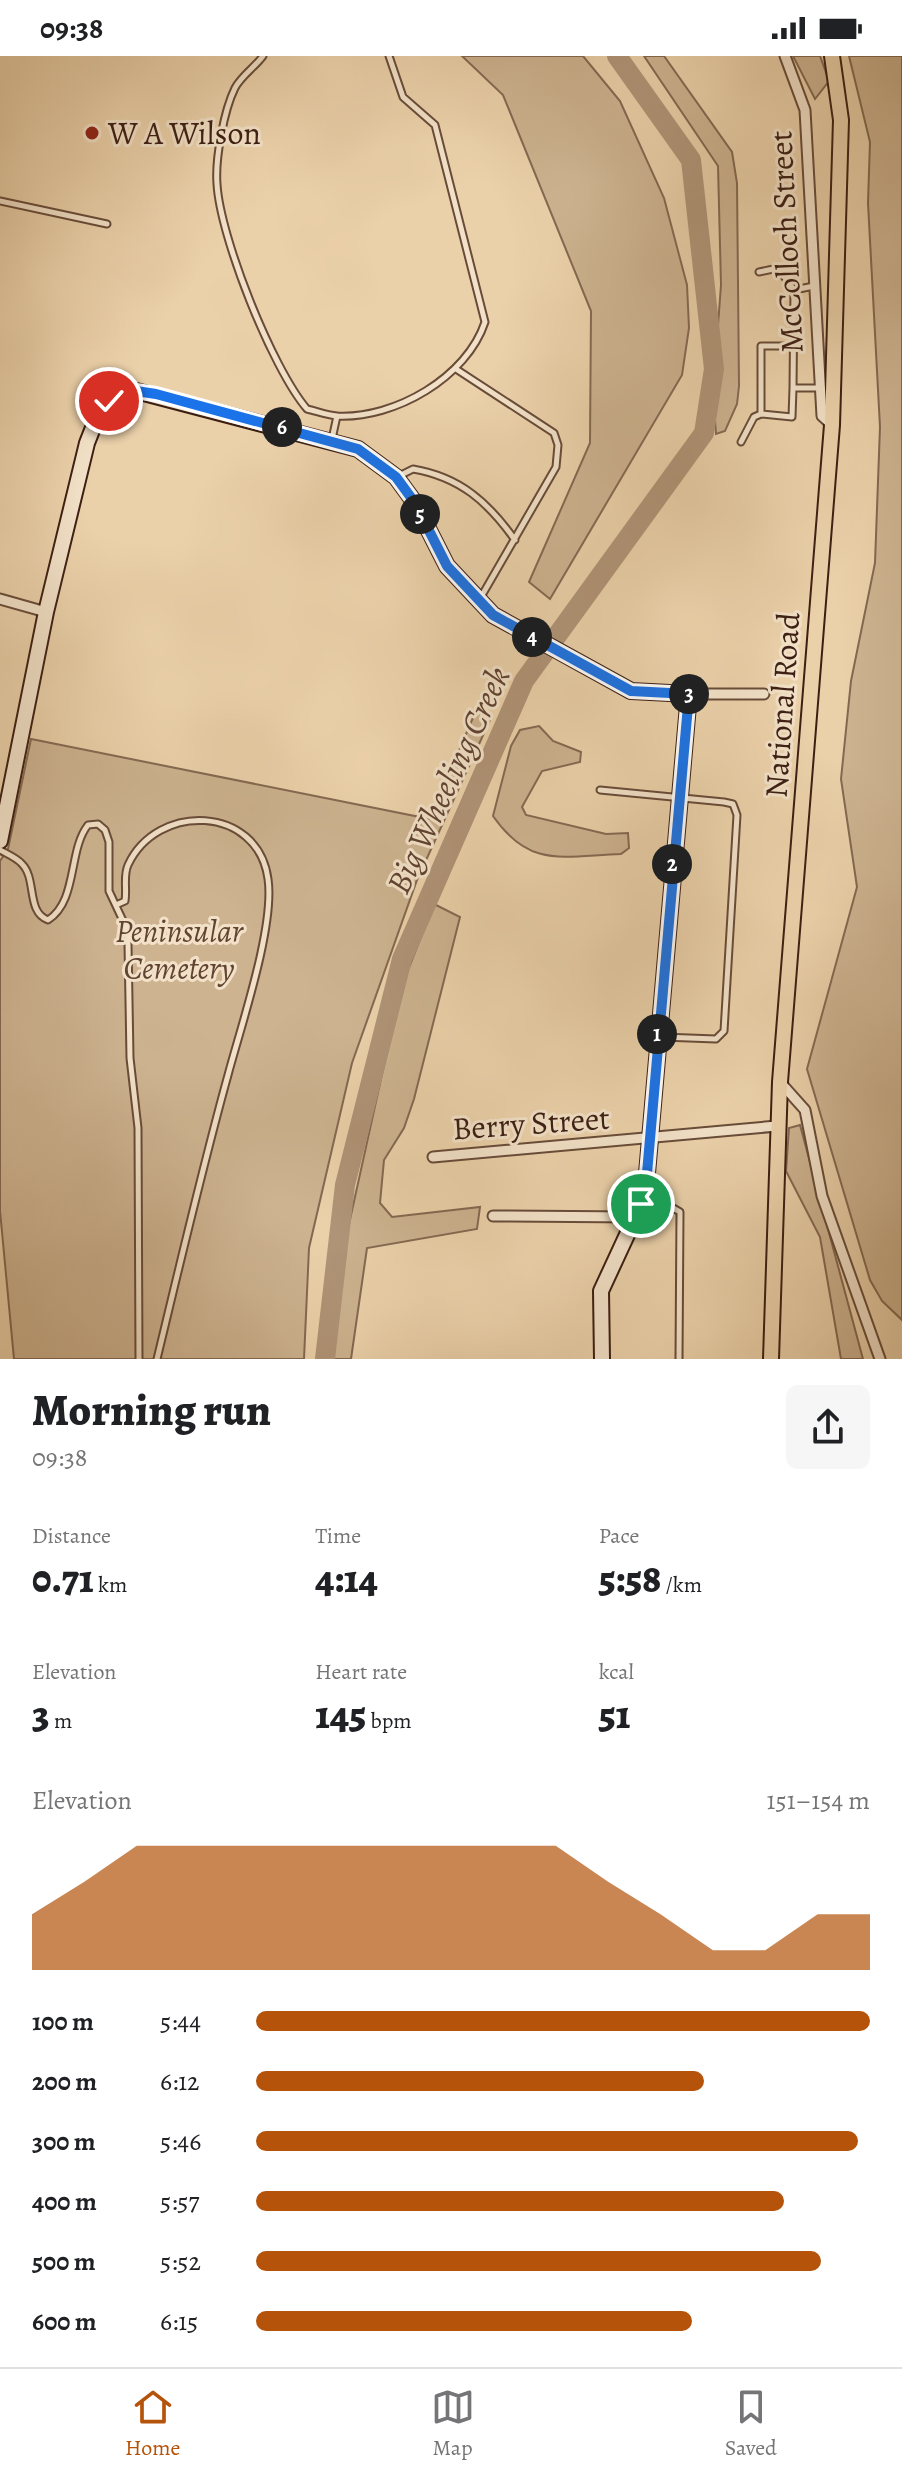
<!DOCTYPE html>
<html lang="en">
<head>
<meta charset="utf-8">
<style>
	:root { --surface:#fff; --page:#f6f6f6; --text:#202124; --muted:#757577; --line:#e0e0e0; --accent:#b45309 }
	body { margin:0; font-family:Alegreya,serif; background:var(--page); color:var(--text); height:100vh; display:flex; flex-direction:column; font-size:30px; white-space:nowrap }
	* { box-sizing:border-box; margin:0 }
	p { font-size:26px; color:var(--muted) }
	.icon { flex:none; width:44px; height:44px; fill:none; stroke:currentColor; stroke-width:2; stroke-linecap:round; stroke-linejoin:round }
	.map { position:relative; height:1303px; overflow:hidden }
	.panel { display:flex; flex-direction:column; background:var(--surface); flex:1 }
	.panel>* { flex:none }
	.pin { position:absolute; display:grid; place-items:center; width:68px; height:68px; color:#fff; margin:-34px; border:4px solid #fff; border-radius:50%; box-shadow:0 2px 8px #0007 }
	.km { position:absolute; width:40px; height:40px; margin:-20px; border-radius:50%; background:#222; color:#fff; font-size:22px; line-height:40px; text-align:center }
	.round { display:grid; place-items:center; flex:none; width:84px; height:84px; border-radius:12px; background:var(--page) }
	.headline { display:flex; align-items:center; justify-content:space-between; height:136px; padding:0 32px }
	h1 { font-size:44px; font-weight:800; line-height:60px }
	.figures { display:grid; grid-template-columns:repeat(3,1fr); gap:12px; height:136px; padding:8px 32px }
	.figures div { display:grid; align-content:center }
	.figures b { font-size:40px; font-weight:800 }
	.figures small { font-size:22px; font-weight:400 }
	.figures p { font-size:22px }
	.chart { height:224px; padding:16px 32px }
	.chart p { display:flex; justify-content:space-between }
	.chart svg { width:100%; height:144px; margin-top:8px; fill:var(--accent); opacity:.7 }
	ul { padding:0 32px; list-style:none; font-size:26px }
	li { display:grid; grid-template-columns:128px 96px 1fr; align-items:center; height:60px }
	li i { height:20px; border-radius:10px; background:var(--accent) }
	.status { display:flex; justify-content:space-between; align-items:center; height:56px; padding:0 40px; background:var(--surface); direction:ltr }
	.status svg { height:22px; fill:currentColor }
	.tabs { display:flex; justify-content:space-around; align-items:center; height:112px; border-top:2px solid var(--line); background:var(--surface); font-size:22px; color:var(--muted) }
	.tabs a { display:grid; justify-items:center; gap:4px }
	.tabs .active { color:var(--accent) }
	.map>svg:first-child { display:block }
	.green { fill:#cdb390; stroke:#846952; stroke-width:2 }
	.lines { fill:none; stroke-linecap:round; stroke-linejoin:round }
	.river { stroke:#b09477; stroke-width:20 }
	.lane-casing { stroke:#684c39; stroke-width:9 }
	.street-casing { stroke:#684c39; stroke-width:13 }
	.secondary-casing { stroke:#3c1f13; stroke-width:18 }
	.primary-casing { stroke:#3c1f13; stroke-width:18 }
	.lane { stroke:#f2e1c8; stroke-width:5 }
	.street { stroke:#f2e1c8; stroke-width:9 }
	.secondary { stroke:#f2e1c8; stroke-width:14 }
	.primary { stroke:#ebd1aa; stroke-width:14 }
	.route-casing { stroke:#fff; stroke-width:16 }
	.route { stroke:#1a73e8; stroke-width:10 }
	.poi-dot { fill:#8f2418; stroke:#f2e1c8; stroke-width:3 }
	.labels { text-anchor:middle; dominant-baseline:central; stroke-width:6; stroke-linejoin:round; paint-order:stroke }
	.poi-label { font-size:32px; fill:#3c1f13; stroke:#f2e1c8; text-anchor:start }
	.street-label { font-size:32px; fill:#3c1f13; stroke:#f2e1c8 }
	.park-label { font-size:32px; font-style:italic; fill:#604432; stroke:#f2e1c8 }
	.water-label { font-size:34px; font-style:italic; fill:#5f4231; stroke:#f2e1c8 }
</style>
</head>
<body>
<div class="status"><b>09:38</b><svg viewBox="0 0 49 12"><path d="M0 12V9h3v3zM5 12V6h3v6zM10 12V3h3v9zM15 12V0h3v12zM26 1h20v11H26zM47 4h2v5h-2z"/></svg></div>
<div class="map">
<svg width="902" height="1303" viewBox="0 0 902 1303">
	<rect width="100%" height="100%" fill="#ebd1aa"/>
	<filter id="stains"><feTurbulence type="fractalNoise" baseFrequency=".0025" numOctaves="4"/><feColorMatrix values="0 0 0 0 .2 0 0 0 0 .09 0 0 0 0 .02 0 0 0 .5 -.17"/></filter>
	<radialGradient id="worn" r=".72"><stop offset=".6" stop-color="#630" stop-opacity="0"/><stop offset="1" stop-color="#630" stop-opacity=".3"/></radialGradient>
	<!-- green -->
	<path class="green" d="M462,0H583L620,45L664,142L687,229L689,272L682,319L550,543L529,526L590,387L591,255L503,39Z
		M644,0H664L732,96L737,127L739,330L737,348L725,375L716,378L713,337L721,229L718,110Z
		M793,0H820L829,25L815,43Z
		M849,0H902V1264L882,1245L870,1224L807,1013L857,831L841,723L851,625L875,507L880,371L868,147L870,86Z
		M480,645L490,664L417,824L352,1007L309,1192L304,1303H14L0,1155V805L8,793L31,683L430,763Z
		M539,670L553,685L581,696L580,706L542,715L522,751L526,759L606,778L628,777L629,792L621,798C563,800 530,813 493,760L511,690L520,674Z
		M434,848L460,861L414,1043L404,1072L384,1104L380,1147L392,1161L480,1151L477,1173L367,1192L351,1303H332L342,1200L401,932Z
		M800,1069L863,1303H841L820,1181L786,1115L789,1072Z"/>
	<g class="lines">
		<!-- river -->
		<path class="river" d="M325,1303L345,1129L402,903L524,625L704,377L714,313L691,104L617,0"/>
		<!-- lane casing -->
		<g class="lane-casing">
			<path id="lane" d="M263,0C255,11 241,20 235,32C224,54 215,103 217,128C220,181 272,312 307,353C316,355 327,359 337,360C395,363 467,321 485,266L435,69L403,41L389,0
				M0,145L107,168
				M759,216L778,212L794,234
				M814,230L794,234L793,332H820
				M456,313L554,377L558,389L556,411L481,541
				M793,332L792,361L761,358V290H794
				M332,383L337,360
				M741,386L754,361L761,358
				M397,421L413,413C460,421 488,446 515,484
				M600,734L724,746L733,748L737,759L724,975L716,983L662,981
				M0,794C7,798 17,802 22,808C37,823 26,856 48,864C78,845 68,794 88,769L98,768L105,774L109,786V835L125,869L128,888L130,1002L138,1072L139,1303
				M116,849L125,845C127,833 123,820 128,809C157,746 258,749 268,823C275,870 241,970 228,1019C202,1113 180,1208 157,1303
				M642,1148L668,1149L680,1156L679,1303"/>
		</g>
		<!-- street casing -->
		<g class="street-casing">
			<path id="street" d="M785,0L805,54L822,360L832,369
				M0,543L46,556
				M689,638H764
				M780,1026L805,1054L822,1140L880,1303
				M433,1101L777,1070
				M493,1160L635,1161"/>
		</g>
		<!-- secondary casing -->
		<g class="secondary-casing">
			<path id="secondary" d="M0,785L46,556L87,387L100,354L109,345L136,335L358,393L396,421L415,447L447,510L493,559L631,635L689,638L645,1140L601,1235L602,1303"/>
		</g>
		<!-- primary casing -->
		<g class="primary-casing">
			<path id="primary" d="M771,1303L780,1026L832,369L841,64L832,0"/>
		</g>
		<!-- lane -->
		<use href="#lane" class="lane"/>
		<!-- street -->
		<use href="#street" class="street"/>
		<!-- secondary -->
		<use href="#secondary" class="secondary"/>
		<!-- primary -->
		<use href="#primary" class="primary"/>
	</g>
	<g class="lines">
		<!-- route casing -->
		<g class="route-casing">
			<path id="route" d="M109,345L136,335L156,338L358,393L396,421L415,447L447,510L493,559L631,635L689,638L645,1140L641,1148"/>
		</g>
		<!-- route -->
		<use href="#route" class="route"/>
	</g>
	<!-- markers -->
	<circle class="poi-dot" cx="92" cy="77" r="8"/>
	<g class="labels">
		<!-- poi labels -->
		<g class="poi-label">
			<text x="108" y="77">W A Wilson</text>
		</g>
		<!-- street labels -->
		<g class="street-label">
			<text transform="translate(786 186) rotate(-93)">McColloch Street</text>
			<text transform="translate(782 649) rotate(-86)">National Road</text>
			<text transform="translate(531 1067) rotate(-4)">Berry Street</text>
		</g>
		<!-- park labels -->
		<g class="park-label">
			<text x="179" y="875">Peninsular<tspan x="179" dy="37">Cemetery</tspan></text>
		</g>
		<!-- water labels -->
		<g class="water-label">
			<text transform="translate(448 724) rotate(-65)">Big Wheeling Creek</text>
		</g>
	</g>
	<rect width="100%" height="100%" filter="url(#stains)"/>
	<rect width="100%" height="100%" fill="url(#worn)"/>
</svg>
<div class="pin" style="left:641px;top:1148px;background:#1e9e55"><svg class="icon" aria-label="arrive" viewBox="0 0 24 24"><path d="M6 21V4h12l-3 4 3 4H6"/></svg></div>
<div class="pin" style="left:109px;top:345px;background:#d93025"><svg class="icon" aria-label="check" viewBox="0 0 24 24"><path d="M5 12l5 5 9-10"/></svg></div>
<b class="km" style="left:657px;top:978px">1</b>
<b class="km" style="left:672px;top:808px">2</b>
<b class="km" style="left:689px;top:638px">3</b>
<b class="km" style="left:532px;top:581px">4</b>
<b class="km" style="left:420px;top:458px">5</b>
<b class="km" style="left:282px;top:371px">6</b>
</div>
<section class="panel">
<div class="headline"><div><h1>Morning run</h1><p>09:38</p></div><a class="round"><svg class="icon" aria-label="share" viewBox="0 0 24 24"><path d="M12 15V3M7 8l5-5 5 5M5 13v7h14v-7"/></svg></a></div>
<div class="figures">
<div><p>Distance</p><b>0.71<small> km</small></b></div>
<div><p>Time</p><b>4:14</b></div>
<div><p>Pace</p><b>5:58<small> /km</small></b></div>
</div>
<div class="figures">
<div><p>Elevation</p><b>3<small> m</small></b></div>
<div><p>Heart rate</p><b>145<small> bpm</small></b></div>
<div><p>kcal</p><b>51</b></div>
</div>
<div class="chart"><p><span>Elevation</span>151–154 m</p>
<svg viewBox="0 0 160 44" preserveAspectRatio="none"><path d="M0 44V27L10 17L20 6L30 6L40 6L50 6L60 6L70 6L80 6L90 6L100 6L110 17L120 27L130 38L140 38L150 27L160 27V44z"/></svg>
</div>
<ul>
<li><b>100 m</b>5:44<i style="width:100%"></i></li>
<li><b>200 m</b>6:12<i style="width:73%"></i></li>
<li><b>300 m</b>5:46<i style="width:98%"></i></li>
<li><b>400 m</b>5:57<i style="width:86%"></i></li>
<li><b>500 m</b>5:52<i style="width:92%"></i></li>
<li><b>600 m</b>6:15<i style="width:71%"></i></li>
</ul>
</section>
<nav class="tabs">
<a class="active"><svg class="icon" aria-label="home" viewBox="0 0 24 24"><path d="M3 11l9-7 9 7M6 9v11h12V9"/></svg>Home</a>
<a><svg class="icon" aria-label="map" viewBox="0 0 24 24"><path d="M3 6l6-2 6 2 6-2v14l-6 2-6-2-6 2zM9 4v14M15 6v14"/></svg>Map</a>
<a><svg class="icon" aria-label="saved" viewBox="0 0 24 24"><path d="M7 4h10v16l-5-4-5 4z"/></svg>Saved</a>
</nav>
</body>
</html>
